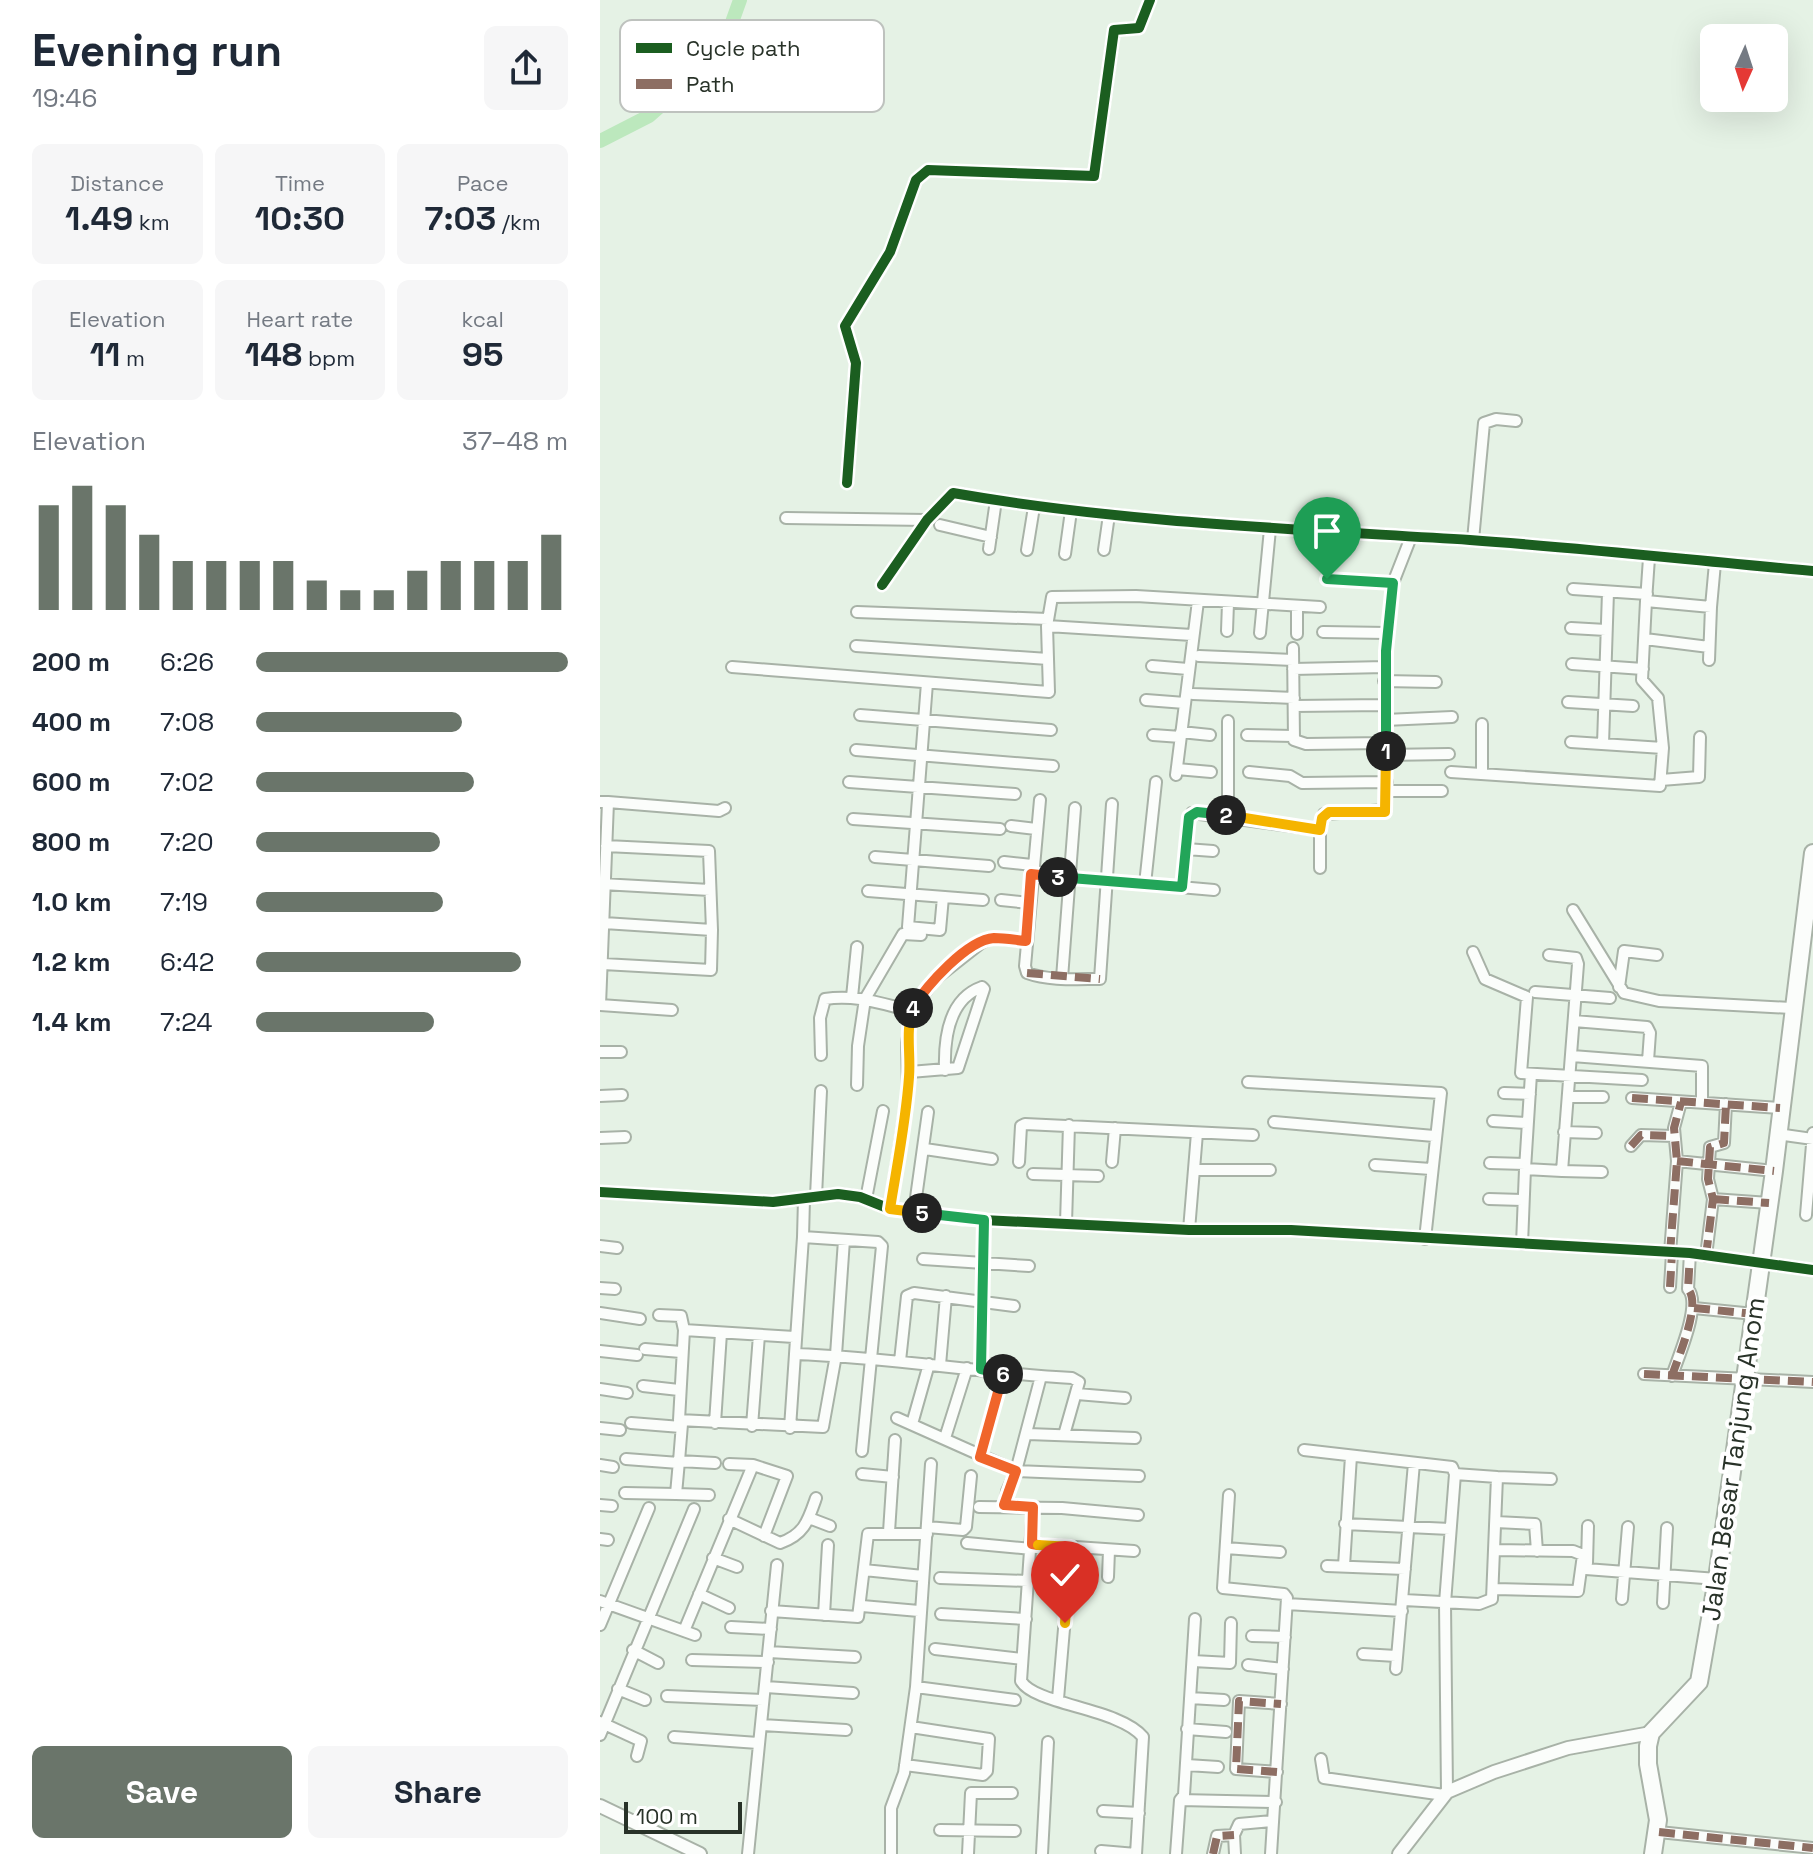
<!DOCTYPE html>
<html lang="en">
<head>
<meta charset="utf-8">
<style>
	:root { --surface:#fff; --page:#f6f6f7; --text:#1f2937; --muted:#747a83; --accent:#6a756a }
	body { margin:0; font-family:"Space Grotesk",sans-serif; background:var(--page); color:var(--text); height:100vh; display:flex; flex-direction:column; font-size:30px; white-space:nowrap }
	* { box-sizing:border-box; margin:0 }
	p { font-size:26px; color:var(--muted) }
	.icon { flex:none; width:44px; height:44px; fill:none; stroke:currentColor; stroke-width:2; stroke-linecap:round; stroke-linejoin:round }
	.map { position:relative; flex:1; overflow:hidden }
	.details { display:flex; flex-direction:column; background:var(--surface); width:600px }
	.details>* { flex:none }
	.needle { width:52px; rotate:183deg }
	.fabs { position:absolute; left:1100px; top:24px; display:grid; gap:16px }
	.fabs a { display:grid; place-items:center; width:88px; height:88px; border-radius:12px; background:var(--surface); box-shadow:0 8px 32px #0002; font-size:40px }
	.scale { position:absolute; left:24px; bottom:20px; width:118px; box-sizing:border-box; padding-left:8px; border:4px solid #283228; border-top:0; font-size:22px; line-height:28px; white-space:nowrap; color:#283228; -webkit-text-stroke:6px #fff; paint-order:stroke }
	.pin { position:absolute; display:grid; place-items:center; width:68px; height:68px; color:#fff; margin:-82px -34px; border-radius:50% 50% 50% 0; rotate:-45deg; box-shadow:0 0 8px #0007 }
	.pin .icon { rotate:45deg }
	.km { position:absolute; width:40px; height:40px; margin:-20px; border-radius:50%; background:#222; color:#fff; font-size:22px; line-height:40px; text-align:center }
	.round { display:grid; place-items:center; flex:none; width:84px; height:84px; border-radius:12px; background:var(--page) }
	.headline { display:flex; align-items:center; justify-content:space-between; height:136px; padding:0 32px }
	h1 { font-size:44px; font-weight:600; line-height:60px }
	.stats { display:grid; grid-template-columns:repeat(3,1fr); gap:12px; height:136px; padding:8px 32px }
	.stats div { display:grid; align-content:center; border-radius:12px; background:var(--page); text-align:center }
	.stats b { font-size:34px; font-weight:600 }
	.stats small { font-size:22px; font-weight:400 }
	.stats p { font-size:22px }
	.chart { height:224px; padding:16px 32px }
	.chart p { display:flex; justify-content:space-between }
	.chart svg { width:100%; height:144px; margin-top:8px; stroke:var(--accent); stroke-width:6 }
	.button { display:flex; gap:16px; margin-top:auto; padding:16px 32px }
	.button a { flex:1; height:92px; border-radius:12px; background:var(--accent); color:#fff; font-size:32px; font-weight:600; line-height:92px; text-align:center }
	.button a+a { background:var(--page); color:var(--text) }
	ul { padding:0 32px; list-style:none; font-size:26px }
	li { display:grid; grid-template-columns:128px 96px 1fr; align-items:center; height:60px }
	li i { height:20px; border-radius:10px; background:var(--accent) }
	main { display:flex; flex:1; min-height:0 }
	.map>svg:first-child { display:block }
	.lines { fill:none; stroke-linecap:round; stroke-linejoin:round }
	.river { stroke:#bce8bd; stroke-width:14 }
	.minor-casing { stroke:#a8b2a7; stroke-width:14 }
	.tertiary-casing { stroke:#a8b2a7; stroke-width:16 }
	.primary-casing { stroke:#a8b2a7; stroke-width:20 }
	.minor { stroke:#fbfdfb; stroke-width:10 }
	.tertiary { stroke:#fbfdfb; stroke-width:12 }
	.primary { stroke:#fbfdfb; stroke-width:16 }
	.quiet { stroke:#8d6e63; stroke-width:8; stroke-dasharray:16 8; stroke-linecap:butt }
	.cycleway-casing { stroke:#fff; stroke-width:15 }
	.cycleway { stroke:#1b5e20; stroke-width:10 }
	.split-1-casing { stroke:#fff; stroke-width:16 }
	.split-2-casing { stroke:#fff; stroke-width:16 }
	.split-3-casing { stroke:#fff; stroke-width:16 }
	.split-4-casing { stroke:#fff; stroke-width:16 }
	.split-5-casing { stroke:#fff; stroke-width:16 }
	.split-6-casing { stroke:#fff; stroke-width:16 }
	.split-7-casing { stroke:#fff; stroke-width:16 }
	.split-8-casing { stroke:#fff; stroke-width:16 }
	.split-1 { stroke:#22a559; stroke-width:10 }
	.split-2 { stroke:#f5b400; stroke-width:10 }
	.split-3 { stroke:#22a559; stroke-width:10 }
	.split-4 { stroke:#f0652b; stroke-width:10 }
	.split-5 { stroke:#f5b400; stroke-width:10 }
	.split-6 { stroke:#22a559; stroke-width:10 }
	.split-7 { stroke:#f0652b; stroke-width:10 }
	.split-8 { stroke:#f5b400; stroke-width:10 }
	.labels { text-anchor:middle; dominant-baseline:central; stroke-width:8; stroke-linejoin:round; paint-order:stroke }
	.street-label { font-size:26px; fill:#283228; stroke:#fff }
	.key { fill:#fff; stroke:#bec2be; stroke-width:2 }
	.key-label { font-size:22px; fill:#283228 }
</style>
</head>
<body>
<main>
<section class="details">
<div class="headline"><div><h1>Evening run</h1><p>19:46</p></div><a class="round"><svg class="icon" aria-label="share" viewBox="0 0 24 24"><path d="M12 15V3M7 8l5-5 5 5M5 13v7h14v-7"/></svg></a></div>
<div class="stats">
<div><p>Distance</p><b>1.49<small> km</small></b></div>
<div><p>Time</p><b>10:30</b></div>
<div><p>Pace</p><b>7:03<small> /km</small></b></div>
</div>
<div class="stats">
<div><p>Elevation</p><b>11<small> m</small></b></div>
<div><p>Heart rate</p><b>148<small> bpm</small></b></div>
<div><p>kcal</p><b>95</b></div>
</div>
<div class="chart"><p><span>Elevation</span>37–48 m</p>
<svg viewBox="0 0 160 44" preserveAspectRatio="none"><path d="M5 44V12M15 44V6M25 44V12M35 44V21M45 44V29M55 44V29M65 44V29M75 44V29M85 44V35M95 44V38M105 44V38M115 44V32M125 44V29M135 44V29M145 44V29M155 44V21"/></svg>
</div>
<ul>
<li><b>200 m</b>6:26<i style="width:100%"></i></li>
<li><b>400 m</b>7:08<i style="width:66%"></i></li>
<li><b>600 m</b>7:02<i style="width:70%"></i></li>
<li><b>800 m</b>7:20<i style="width:59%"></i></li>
<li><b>1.0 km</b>7:19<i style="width:60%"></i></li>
<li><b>1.2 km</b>6:42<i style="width:85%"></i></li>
<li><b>1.4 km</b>7:24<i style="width:57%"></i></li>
</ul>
<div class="button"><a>Save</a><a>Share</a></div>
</section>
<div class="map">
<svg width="1213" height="1854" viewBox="0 0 1213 1854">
	<rect width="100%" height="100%" fill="#e5f2e5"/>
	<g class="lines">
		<!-- river -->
		<path class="river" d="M0,141L49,116L121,53L140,0"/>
		<!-- minor casing -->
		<g class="minor-casing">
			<path id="minor" d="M247,483L256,363L245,326L290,252L316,180L328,170L494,176L514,30L539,28L550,0
				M186,518L327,520
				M340,525L391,537
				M873,540L884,423L896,419L916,421
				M389,549L396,500
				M427,550L434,507
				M504,550L509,515
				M465,554L471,511
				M1049,558L1046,601L1111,607L1115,563
				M727,579L793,583
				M282,585L327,520L353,493C524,523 697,529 870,540C984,548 1099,561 1213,571
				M973,589L1047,594
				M697,607V634
				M257,612L448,619
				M447,626L592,635
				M971,628L1006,630
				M627,631L628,603
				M723,632L787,633
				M660,633L670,529
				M1045,639L1109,647
				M256,646L448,659
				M693,648L694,740L706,744L785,743
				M599,656L693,660
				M1109,660L1111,607
				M972,664L1043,669
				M552,666L588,669
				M132,667L449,692L447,626L452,597L536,596L720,607
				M693,669L785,667
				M784,681L836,682
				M327,683L308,927L340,930L343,897
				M593,694L694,698
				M546,700L585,703
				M968,702L1033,706
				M694,706L784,705
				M260,715L451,730
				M785,720L852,717
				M882,724V774
				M581,732L610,735
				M553,735L581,737
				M647,735L693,736
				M971,742L1063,748
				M1003,744L1008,592
				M256,750L453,766
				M786,755L849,754
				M577,769L611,772
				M649,772L690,776L702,783L787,782
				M851,772L1060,786L1063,748L1058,698L1042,680L1046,601
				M576,775L598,601
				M1061,780L1099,777L1100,737
				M249,782L415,794
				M787,791H842
				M440,800L425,966L427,973C449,981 477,979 500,979L512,804
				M0,802H8L0,1005
				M8,802L119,811L125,808
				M628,815V721
				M253,819L400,829
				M411,826L436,829
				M586,849L613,851
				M275,857L389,866
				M404,862L432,865
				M720,868V830L724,814L786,810V651L793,583L811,537
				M431,874L614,890
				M2,884L110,890
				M545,884L556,782
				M582,887L588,823L592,813L720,830
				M268,891L383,900
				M401,900L429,903
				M973,910L1024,993L1059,1001L1191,1008
				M4,923L112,930L109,851L6,846
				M873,952L885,979L927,997L921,1073L1042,1080
				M3,964L111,970L112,930
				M462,978L475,808
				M1019,987L1024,951L1057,955
				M935,992L1010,998
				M252,997L257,947
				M0,1005L72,1010
				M974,1021L1047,1027L1050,1033L1048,1061
				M0,1052H21
				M221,1055L220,1018L225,999C256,994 282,1004 312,1011
				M972,1056L1102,1066V1103
				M345,1070C344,1040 348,999 382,987
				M310,1072L358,1068L384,989L382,987
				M648,1082L841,1093L825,1239
				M257,1085L258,1046L265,999L303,934L321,935
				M904,1093L930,1094
				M0,1096L22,1095
				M968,1097H1003
				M1032,1098L1180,1108
				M893,1121L926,1123
				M674,1122L834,1136
				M964,1132L996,1133
				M1177,1134L1213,1139
				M0,1138L25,1137
				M1031,1146L1041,1135L1074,1136
				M325,1149L392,1159
				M1077,1161L1174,1171
				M419,1162L421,1126L425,1124L653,1135
				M512,1162L515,1128
				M890,1163L925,1164
				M775,1165L831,1169
				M925,1169L931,1074
				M594,1170H670
				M962,1171L1002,1172
				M433,1174L498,1176
				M0,1192L173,1202L238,1194L260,1197L290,1209L363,1219L589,1230H691L1090,1253L1213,1270
				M216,1196L221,1091
				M266,1199L283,1111
				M889,1199L922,1200
				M1113,1199L1169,1203
				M290,1209L308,1092L307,1043L312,1011L334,980L381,943L391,938L426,941
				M314,1212L328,1112
				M1206,1215L1213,1133
				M466,1223L469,1125
				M589,1230L597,1133
				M203,1237L204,1199
				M922,1244L925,1169L962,1171L978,964L976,958L949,955
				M0,1246L17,1248
				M1070,1253L1077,1161L1074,1128L1081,1102
				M1106,1256L1113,1199L1108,1179L1110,1147L1124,1143L1126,1104
				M323,1259L429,1266
				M1070,1287L1072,1253
				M0,1288L15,1289
				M1094,1308L1154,1314
				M0,1313L40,1319
				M59,1315L81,1316L84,1330L194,1337
				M84,1330L79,1420L223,1427L236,1355L244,1240
				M45,1349L81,1352
				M0,1351L37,1355
				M300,1361L307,1296L314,1293L414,1306
				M340,1365L346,1296
				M381,1369L384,1220
				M1044,1374L1213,1382
				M1072,1376C1078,1357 1102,1304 1088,1289L1090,1253
				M43,1386L79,1390
				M0,1389L27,1393
				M477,1394L525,1398
				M297,1418L416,1471L441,1376
				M31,1423L81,1427
				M115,1423L121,1333
				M312,1424L329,1364
				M152,1426L159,1335
				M0,1428L20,1430
				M190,1428L195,1354
				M428,1434L535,1438
				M345,1438L367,1368
				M704,1450L852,1467L855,1474L845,1603L847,1792
				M262,1451L282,1246L278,1242L203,1237L195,1354C288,1357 379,1373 472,1378L479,1382L464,1435
				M380,1457L403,1373
				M26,1459L79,1463
				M79,1461L82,1424
				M129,1464L153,1465L187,1476L164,1536
				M0,1465L13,1467
				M262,1474L293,1477
				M897,1477L951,1479
				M25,1493L76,1494L79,1461L115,1463
				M76,1494L109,1495
				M629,1495L623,1588L684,1594L687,1598L671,1854
				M0,1505L12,1506
				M379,1507L462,1508L538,1515
				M405,1507L407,1491L416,1471L539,1476
				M433,1507L421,1681C435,1705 519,1708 543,1737L536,1854
				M209,1518L230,1526
				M129,1519L180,1543C204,1535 208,1521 216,1498
				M896,1522L935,1524L937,1551
				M745,1524L850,1529
				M327,1527L363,1530L366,1527L371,1476
				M289,1532L295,1440
				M0,1539L8,1540
				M367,1543L432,1549
				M432,1544L534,1551
				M626,1548L680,1552
				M113,1558L137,1567
				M987,1563L988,1526
				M727,1566L805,1569
				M744,1566L751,1456
				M986,1569L1117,1579
				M264,1570L323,1576
				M508,1577L509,1550
				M340,1578L428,1581
				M895,1589L978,1591L983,1555L973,1551L896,1550
				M99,1594L129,1608
				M1022,1599L1028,1527
				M804,1600L879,1604L892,1599L897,1477L855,1474
				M0,1601L95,1635
				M1063,1603L1067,1528
				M687,1604L802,1611
				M262,1606L319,1611
				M171,1611L258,1617L268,1534H327
				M341,1614L426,1619
				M224,1615L228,1545
				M0,1625L49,1508
				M131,1627L171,1629
				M84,1631L153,1465
				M652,1636L685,1637
				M335,1649L422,1659
				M33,1650L58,1663
				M169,1652L255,1657
				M763,1654L796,1656
				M92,1660L168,1662
				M593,1661L630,1663L631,1623
				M648,1665L683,1669
				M796,1669L814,1463
				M166,1687L253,1693
				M316,1687L415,1700
				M18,1689L45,1700
				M67,1696L163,1700
				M590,1698L624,1700
				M458,1699L471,1547
				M0,1722L41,1741L37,1756
				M161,1725L246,1730
				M587,1729L626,1732
				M0,1735L94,1509
				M74,1737L158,1743
				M721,1759L724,1778L844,1795
				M305,1765L383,1775L387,1771L389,1739L311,1727
				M587,1765L618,1767
				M677,1772L636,1769L639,1701L681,1704
				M580,1800L676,1802
				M503,1811L539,1813
				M340,1830L415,1831
				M1059,1832L1213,1848
				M501,1851L536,1854
				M148,1854L177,1565
				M291,1854V1808L304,1773L316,1687L331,1464
				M368,1854L371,1793H412
				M442,1854L448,1742
				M576,1854L580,1800L584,1795L595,1619
				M613,1854L617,1836L634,1835
				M635,1854L634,1835L639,1824L673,1821"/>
		</g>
		<!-- tertiary casing -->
		<g class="tertiary-casing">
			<path id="tertiary" d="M0,1806L100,1854
				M799,1854L847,1792L894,1772L968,1748L1051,1733"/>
		</g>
		<!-- primary casing -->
		<g class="primary-casing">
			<path id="primary" d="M1053,1854L1058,1820L1048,1764V1746L1051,1733L1099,1682L1117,1579L1174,1171L1213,853"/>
		</g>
		<!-- minor -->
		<use href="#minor" class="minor"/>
		<!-- tertiary -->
		<use href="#tertiary" class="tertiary"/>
		<!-- primary -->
		<use href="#primary" class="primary"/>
		<!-- quiet -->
		<path class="quiet" d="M427,973L500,979
			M1032,1098L1180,1108
			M1031,1146L1041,1135L1074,1136
			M1077,1161L1174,1171
			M1113,1199L1169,1203
			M1070,1253L1077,1161L1074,1128L1081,1102
			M1106,1256L1113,1199L1108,1179L1110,1147L1124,1143L1126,1104
			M1070,1287L1072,1253
			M1094,1308L1154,1314
			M1044,1374L1213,1382
			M1072,1376C1078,1357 1102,1304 1088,1289L1090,1253
			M677,1772L636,1769L639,1701L681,1704
			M1059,1832L1213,1848
			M613,1854L617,1836L634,1835"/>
		<!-- cycleway casing -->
		<g class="cycleway-casing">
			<path id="cycleway" d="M247,483L256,363L245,326L290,252L316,180L328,170L494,176L514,30L539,28L550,0
				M282,585L327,520L353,493C524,523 697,529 870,540C984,548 1099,561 1213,571
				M0,1192L173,1202L238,1194L260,1197L290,1209L363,1219L589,1230H691L1090,1253L1213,1270"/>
		</g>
		<!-- cycleway -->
		<use href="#cycleway" class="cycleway"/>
	</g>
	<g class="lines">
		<!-- split-1 casing -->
		<g class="split-1-casing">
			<path id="split-1" d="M727,579L793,583L786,651V751"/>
		</g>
		<!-- split-2 casing -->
		<g class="split-2-casing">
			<path id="split-2" d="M626,815L720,830L722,818L729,812H785L786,751"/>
		</g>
		<!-- split-3 casing -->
		<g class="split-3-casing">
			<path id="split-3" d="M458,877L582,887L589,817L597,812L626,815"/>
		</g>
		<!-- split-4 casing -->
		<g class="split-4-casing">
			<path id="split-4" d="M313,1008C326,986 367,940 394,938C404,938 416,940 426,941L431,874L458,877"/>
		</g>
		<!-- split-5 casing -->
		<g class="split-5-casing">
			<path id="split-5" d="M313,1008C305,1032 311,1053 309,1077C306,1121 297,1165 290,1209L322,1213"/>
		</g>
		<!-- split-6 casing -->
		<g class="split-6-casing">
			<path id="split-6" d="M322,1213L384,1220L381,1369L403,1374"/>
		</g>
		<!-- split-7 casing -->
		<g class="split-7-casing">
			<path id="split-7" d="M403,1374L380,1457L416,1471L404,1505L433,1507L432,1544L438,1545"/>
		</g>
		<!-- split-8 casing -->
		<g class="split-8-casing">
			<path id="split-8" d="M438,1545L471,1547L465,1623"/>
		</g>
		<!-- split-1 -->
		<use href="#split-1" class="split-1"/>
		<!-- split-2 -->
		<use href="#split-2" class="split-2"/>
		<!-- split-3 -->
		<use href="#split-3" class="split-3"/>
		<!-- split-4 -->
		<use href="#split-4" class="split-4"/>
		<!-- split-5 -->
		<use href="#split-5" class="split-5"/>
		<!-- split-6 -->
		<use href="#split-6" class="split-6"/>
		<!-- split-7 -->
		<use href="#split-7" class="split-7"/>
		<!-- split-8 -->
		<use href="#split-8" class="split-8"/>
	</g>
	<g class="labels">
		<!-- street labels -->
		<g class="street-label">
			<text transform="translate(1133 1459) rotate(-82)">Jalan Besar Tanjung Anom</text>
		</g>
	</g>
	<!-- legend -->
	<rect x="20" y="20" width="264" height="92" rx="12" class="key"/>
	<rect x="36" y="43" width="36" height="10" fill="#1b5e20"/>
	<rect x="36" y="79" width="36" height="10" fill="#8d6e63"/>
	<g class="key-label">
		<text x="86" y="56">Cycle path</text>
		<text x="86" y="92">Path</text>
	</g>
</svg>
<div class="fabs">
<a><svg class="needle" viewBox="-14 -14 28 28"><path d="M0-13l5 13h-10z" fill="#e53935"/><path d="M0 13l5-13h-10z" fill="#747a83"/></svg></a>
</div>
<div class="scale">100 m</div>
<div class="pin" style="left:727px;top:579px;background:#1e9e55"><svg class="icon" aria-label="arrive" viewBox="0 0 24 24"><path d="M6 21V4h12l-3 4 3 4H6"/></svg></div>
<div class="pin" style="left:465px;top:1623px;background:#d93025"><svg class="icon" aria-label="check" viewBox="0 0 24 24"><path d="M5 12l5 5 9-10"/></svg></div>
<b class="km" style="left:786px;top:751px">1</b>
<b class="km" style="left:626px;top:815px">2</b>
<b class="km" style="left:458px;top:877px">3</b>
<b class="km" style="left:313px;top:1008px">4</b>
<b class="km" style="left:322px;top:1213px">5</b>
<b class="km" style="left:403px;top:1374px">6</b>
</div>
</main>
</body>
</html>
